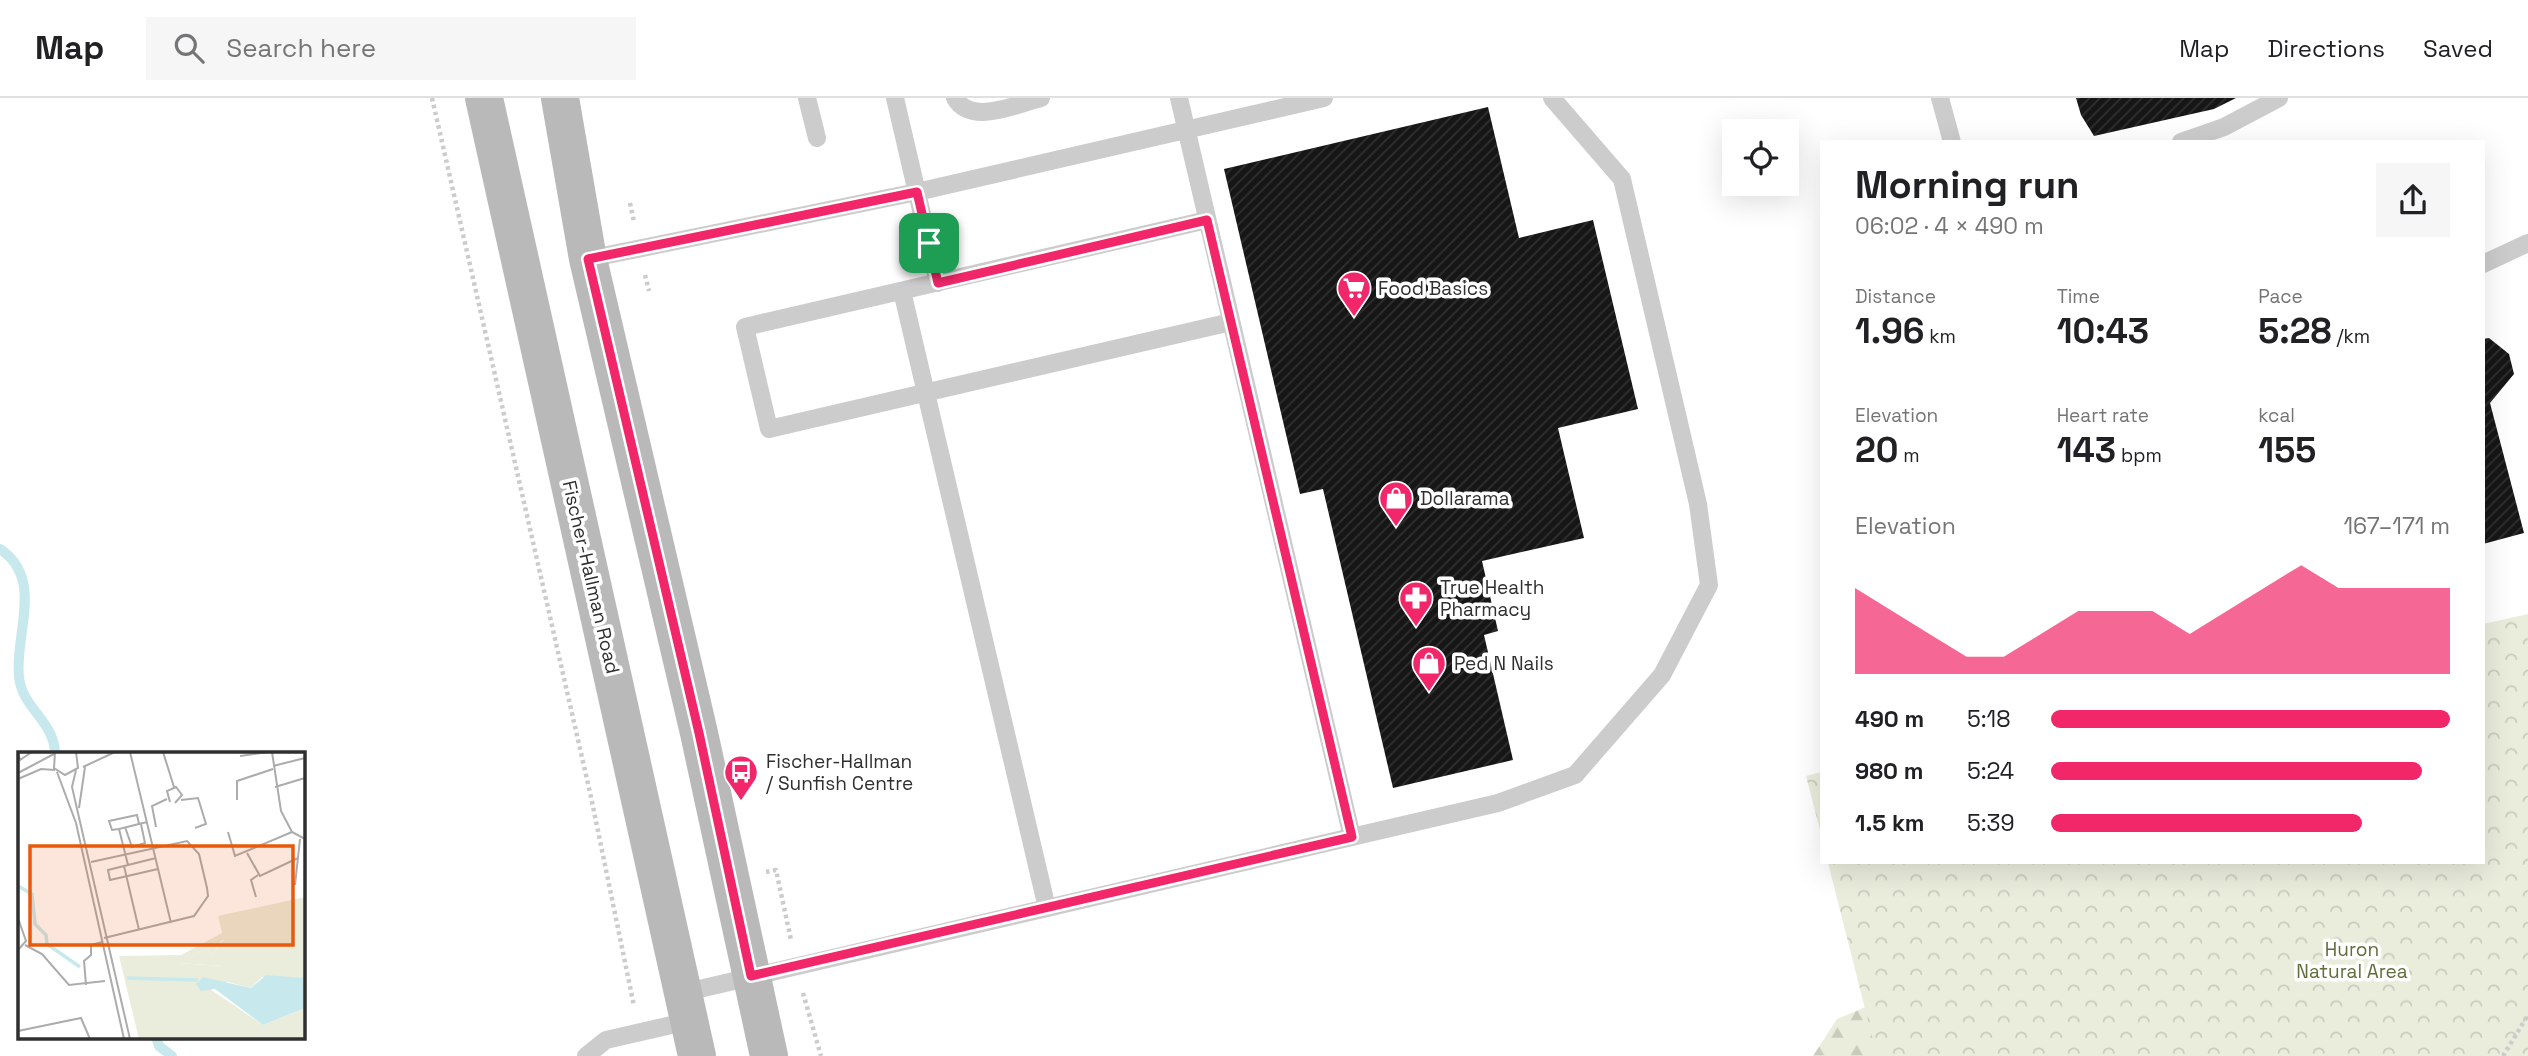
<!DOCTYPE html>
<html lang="en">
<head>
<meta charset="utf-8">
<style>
	:root { --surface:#fff; --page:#f6f6f6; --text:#202124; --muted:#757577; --line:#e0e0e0; --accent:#f12769 }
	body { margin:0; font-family:"Space Grotesk",sans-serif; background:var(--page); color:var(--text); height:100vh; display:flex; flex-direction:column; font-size:26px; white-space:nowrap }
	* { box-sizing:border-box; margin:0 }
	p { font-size:23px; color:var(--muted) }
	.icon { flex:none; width:38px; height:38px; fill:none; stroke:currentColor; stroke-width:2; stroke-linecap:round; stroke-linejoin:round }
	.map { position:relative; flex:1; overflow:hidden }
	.side { position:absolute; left:1820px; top:42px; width:665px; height:724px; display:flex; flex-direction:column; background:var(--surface); border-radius:0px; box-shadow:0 7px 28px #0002 }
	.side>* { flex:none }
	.tools { position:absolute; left:1722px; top:21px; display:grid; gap:14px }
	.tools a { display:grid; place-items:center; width:77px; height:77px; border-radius:0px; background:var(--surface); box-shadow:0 7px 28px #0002; font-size:35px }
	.pin { position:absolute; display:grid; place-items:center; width:60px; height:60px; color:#fff; margin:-30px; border-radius:14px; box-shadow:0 4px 10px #0006 }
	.round { display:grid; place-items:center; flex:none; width:74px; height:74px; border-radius:0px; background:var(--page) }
	.headline { display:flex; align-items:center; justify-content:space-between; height:119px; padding:0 35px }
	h1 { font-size:38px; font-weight:700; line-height:52px }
	.figures { display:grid; grid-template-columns:repeat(3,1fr); gap:10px; height:119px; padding:7px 35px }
	.figures div { display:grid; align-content:center }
	.figures b { font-size:35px; font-weight:700 }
	.figures small { font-size:19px; font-weight:400 }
	.figures p { font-size:19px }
	.chart { height:196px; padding:14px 35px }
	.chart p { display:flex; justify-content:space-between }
	.chart svg { width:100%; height:126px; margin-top:7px; fill:var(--accent); opacity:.7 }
	ul { padding:0 35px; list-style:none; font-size:23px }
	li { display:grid; grid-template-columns:112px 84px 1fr; align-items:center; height:52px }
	li i { height:18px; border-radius:9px; background:var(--accent) }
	header { display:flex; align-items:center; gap:42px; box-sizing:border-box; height:98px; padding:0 35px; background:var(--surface); border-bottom:2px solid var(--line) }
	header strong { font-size:33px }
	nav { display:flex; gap:38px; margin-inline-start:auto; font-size:24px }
	.search { width:490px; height:63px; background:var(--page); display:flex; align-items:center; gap:18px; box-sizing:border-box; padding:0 24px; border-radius:0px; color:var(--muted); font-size:26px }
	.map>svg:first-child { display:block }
	.forest { fill:url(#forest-firs) }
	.park { fill:url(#park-crowns) }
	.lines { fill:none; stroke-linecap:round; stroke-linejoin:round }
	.stream { stroke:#c7e9ee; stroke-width:10 }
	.building { fill:url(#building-hatch) }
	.path { stroke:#ccc; stroke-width:4.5; stroke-dasharray:3.5 3.5; stroke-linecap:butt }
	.service { stroke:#ccc; stroke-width:18 }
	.secondary { stroke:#b9b9b9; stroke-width:38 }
	.route-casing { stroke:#fff; stroke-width:14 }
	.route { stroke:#f12769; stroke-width:9 }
	.labels { text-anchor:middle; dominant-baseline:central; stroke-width:7; stroke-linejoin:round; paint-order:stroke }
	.poi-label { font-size:19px; fill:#2f2f2f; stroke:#fff; text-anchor:start }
	.street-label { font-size:19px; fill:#2f2f2f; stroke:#fff }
	.park-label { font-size:19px; fill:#606e39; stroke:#fff }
	.inset-river { fill:none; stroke:#c7e9ee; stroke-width:3.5 }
	.inset-road { fill:none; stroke:#acacac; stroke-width:2 }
	.view { fill:#e8590c; fill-opacity:0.15; stroke:#e8590c; stroke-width:3.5 }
	.inset-edge { fill:none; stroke:#2f2f2f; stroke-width:3.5 }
</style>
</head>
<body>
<header>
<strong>Map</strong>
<div class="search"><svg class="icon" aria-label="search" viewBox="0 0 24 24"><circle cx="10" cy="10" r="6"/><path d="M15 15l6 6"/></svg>Search here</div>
<nav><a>Map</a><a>Directions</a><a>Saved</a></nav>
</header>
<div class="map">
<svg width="2528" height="958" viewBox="0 0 2528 958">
	<defs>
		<pattern id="forest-firs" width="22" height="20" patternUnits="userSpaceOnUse" patternTransform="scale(1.75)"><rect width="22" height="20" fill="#eaeddc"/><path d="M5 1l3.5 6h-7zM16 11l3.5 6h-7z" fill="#c9ccbd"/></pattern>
		<pattern id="park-crowns" width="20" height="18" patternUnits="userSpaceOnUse" patternTransform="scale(1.75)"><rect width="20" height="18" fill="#eaeddc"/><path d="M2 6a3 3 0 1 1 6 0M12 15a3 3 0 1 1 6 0" fill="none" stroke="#c9ccbd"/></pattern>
		<pattern id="building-hatch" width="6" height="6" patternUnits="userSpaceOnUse" patternTransform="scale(1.75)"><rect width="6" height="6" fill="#161616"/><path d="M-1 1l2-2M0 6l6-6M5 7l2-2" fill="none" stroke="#303030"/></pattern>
	</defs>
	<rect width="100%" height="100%" fill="#fff"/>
	<!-- forest -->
	<path class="forest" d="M1935,880L1985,958H1813L1837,921Z"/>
	<!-- park -->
	<path class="park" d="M2528,516V958H1877L1828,765H2483V526Z
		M1822,674V740L1806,678Z"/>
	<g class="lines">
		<!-- stream -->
		<path class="stream" d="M0,451C45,481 14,537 19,579C22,610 54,623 55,655
			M156,939L159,948L172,958"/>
	</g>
	<!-- building -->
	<path class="building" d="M2076,0H2236L2214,11L2094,38L2081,17Z
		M1488,9L1519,140L1593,122L1638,311L1558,330L1584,440L1482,463L1498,533L1484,537L1513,662L1393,690L1323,391L1300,396L1224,71Z
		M2489,240L2509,256L2514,276L2490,305L2524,435L2483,446V241Z"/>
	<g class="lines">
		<!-- path -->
		<path class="path" d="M432,0L591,699L634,908
			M630,105L634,124
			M645,177L649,193
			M766,774L776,772L791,842
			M803,895L821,958
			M2503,958L2528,917"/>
		<!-- service -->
		<path class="service" d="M807,0L817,40
			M895,0L938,185
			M955,0C971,28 1017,6 1041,0
			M1179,0L1352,739
			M1940,0L1952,44
			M2181,44L2224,29L2279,0
			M1207,122L745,229L769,331L1231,224
			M588,161L917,94L1324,0
			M2483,166L2528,145
			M902,193L1047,810
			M682,895L1498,705L1575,677L1662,577L1709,487L1698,406L1622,81L1552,0
			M586,958L606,942L689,923"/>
		<!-- secondary -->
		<path class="secondary" d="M484,0L697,958
			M560,0L588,161L699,635L769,958"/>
	</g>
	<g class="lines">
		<!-- route casing -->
		<g class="route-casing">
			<path id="route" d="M917,94L938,185L1207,122L1352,739L751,878L699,635L588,161Z"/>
		</g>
		<!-- route -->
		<use href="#route" class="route"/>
	</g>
	<!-- icons -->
	<defs>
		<g id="supermarket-pin" transform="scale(1.75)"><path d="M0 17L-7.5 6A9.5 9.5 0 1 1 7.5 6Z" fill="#f12769" stroke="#fff"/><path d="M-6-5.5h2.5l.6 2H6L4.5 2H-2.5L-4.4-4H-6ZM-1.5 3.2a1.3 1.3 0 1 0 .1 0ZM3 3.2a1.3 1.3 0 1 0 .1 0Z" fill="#fff"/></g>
		<g id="shop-pin" transform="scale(1.75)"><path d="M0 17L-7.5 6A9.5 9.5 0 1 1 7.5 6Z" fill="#f12769" stroke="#fff"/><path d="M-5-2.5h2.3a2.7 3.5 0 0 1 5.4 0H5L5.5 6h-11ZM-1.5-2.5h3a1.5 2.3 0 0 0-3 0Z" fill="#fff"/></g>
		<g id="pharmacy-pin" transform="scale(1.75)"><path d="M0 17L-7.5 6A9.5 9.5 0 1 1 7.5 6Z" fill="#f12769" stroke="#fff"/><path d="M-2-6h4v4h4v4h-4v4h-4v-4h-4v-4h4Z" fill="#fff"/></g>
		<g id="bus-pin" transform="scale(1.75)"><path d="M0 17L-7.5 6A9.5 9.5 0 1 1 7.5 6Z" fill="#f12769" stroke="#fff"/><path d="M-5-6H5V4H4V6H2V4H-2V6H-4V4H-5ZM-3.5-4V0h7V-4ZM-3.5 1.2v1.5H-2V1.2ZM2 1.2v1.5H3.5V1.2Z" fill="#fff"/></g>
	</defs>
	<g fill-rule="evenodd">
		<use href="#supermarket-pin" x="1354" y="190"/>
		<use href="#shop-pin" x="1396" y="400"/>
		<use href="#pharmacy-pin" x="1416" y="500"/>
		<use href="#shop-pin" x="1429" y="565"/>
		<use href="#bus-pin" x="741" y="674"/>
	</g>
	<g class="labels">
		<!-- poi labels -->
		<g class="poi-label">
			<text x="1378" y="190">Food Basics</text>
			<text x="1420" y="400">Dollarama</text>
			<text x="1440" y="489">True Health<tspan x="1440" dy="22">Pharmacy</tspan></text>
			<text x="1454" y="565">Ped N Nails</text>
			<text x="766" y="663">Fischer-Hallman<tspan x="766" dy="22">/ Sunfish Centre</tspan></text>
		</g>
		<!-- street labels -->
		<g class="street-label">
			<text transform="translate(591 479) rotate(77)">Fischer-Hallman Road</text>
		</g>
		<!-- park labels -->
		<g class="park-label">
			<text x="2352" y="851">Huron<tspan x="2352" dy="22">Natural Area</tspan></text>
		</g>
	</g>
	<!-- overview -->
	<g transform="translate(18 654)">
		<rect width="287" height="287" fill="#fff"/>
		<path d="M204,181L222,182L287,216V226L244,225L233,236L210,230L189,235L245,273L287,256V287H121L101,204L163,203ZM213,185L205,214L160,211L189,196L195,202L203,189Z" fill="#eaeddc" fill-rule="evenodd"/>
		<path d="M213,185L217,201L205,214L159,211L189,196L195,202L203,190Z" fill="#eaeddc"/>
		<path d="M287,145V226L214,222L200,164Z" fill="#eaeddc"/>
		<path d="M248,223L287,226V256L245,273L197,237L183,239L178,232L185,225L233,236Z" fill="#c7e9ee"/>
		<path class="inset-river" d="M0,134L14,142L17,172L28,183L29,192L62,215M109,226L180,228"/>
		<path class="inset-road" d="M37,0L36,16L47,23L60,16L58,0M59,0H81M112,0L153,171M145,0L156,35M254,0L263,59L274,80L287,87M0,1L2,8L14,0M222,4L250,0M255,14L287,6M65,15L97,0M58,18L54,35L112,287M39,20L58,71L106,287M0,21L36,2M0,27L23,17L37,18M257,35L287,26M163,48L180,46L188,72L177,76M219,48V29L255,17M152,50L149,39L158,35L164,43L157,51M61,56L67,15M107,75L114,95L127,91L123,72M138,75L134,54L149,47M101,77L94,78L91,69L119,63L121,72M210,80L217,104L274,80M229,101L242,124L280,106M138,106L90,118L92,128L140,117M73,110L169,89L181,102L189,136L190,144L176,164L86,186M110,113L101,77L129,70M106,114L121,178M277,133L282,87M238,145L233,128L240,123M0,166L8,189L0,198M7,193L24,202L51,233L87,229M68,233L66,209L73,203V193L84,190M0,279L63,266L72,287"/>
		<path class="view" d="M12,94H275V193H12Z"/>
		<rect width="287" height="287" class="inset-edge"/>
	</g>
</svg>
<div class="tools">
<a><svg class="icon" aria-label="locate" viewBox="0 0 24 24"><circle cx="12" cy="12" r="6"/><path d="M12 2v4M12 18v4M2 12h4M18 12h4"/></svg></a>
</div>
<div class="pin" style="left:929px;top:145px;background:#1e9e55"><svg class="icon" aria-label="arrive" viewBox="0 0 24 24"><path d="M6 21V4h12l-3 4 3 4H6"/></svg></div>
<section class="side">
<div class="headline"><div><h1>Morning run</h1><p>06:02 · 4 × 490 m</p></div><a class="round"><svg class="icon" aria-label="share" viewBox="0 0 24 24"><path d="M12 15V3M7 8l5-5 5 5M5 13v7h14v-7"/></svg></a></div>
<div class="figures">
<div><p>Distance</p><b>1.96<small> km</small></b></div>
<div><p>Time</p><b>10:43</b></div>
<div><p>Pace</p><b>5:28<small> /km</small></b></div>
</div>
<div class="figures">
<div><p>Elevation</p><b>20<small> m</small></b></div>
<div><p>Heart rate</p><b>143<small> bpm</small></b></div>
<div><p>kcal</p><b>155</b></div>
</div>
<div class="chart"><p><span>Elevation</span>167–171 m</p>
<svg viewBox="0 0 160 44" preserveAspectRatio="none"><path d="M0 44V14L10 22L20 30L30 38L40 38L50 30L60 22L70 22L80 22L90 30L100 22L110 14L120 6L130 14L140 14L150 14L160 14V44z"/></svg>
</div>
<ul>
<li><b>490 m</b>5:18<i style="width:100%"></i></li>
<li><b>980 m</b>5:24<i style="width:93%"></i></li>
<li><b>1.5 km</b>5:39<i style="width:78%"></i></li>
</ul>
</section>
</div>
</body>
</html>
